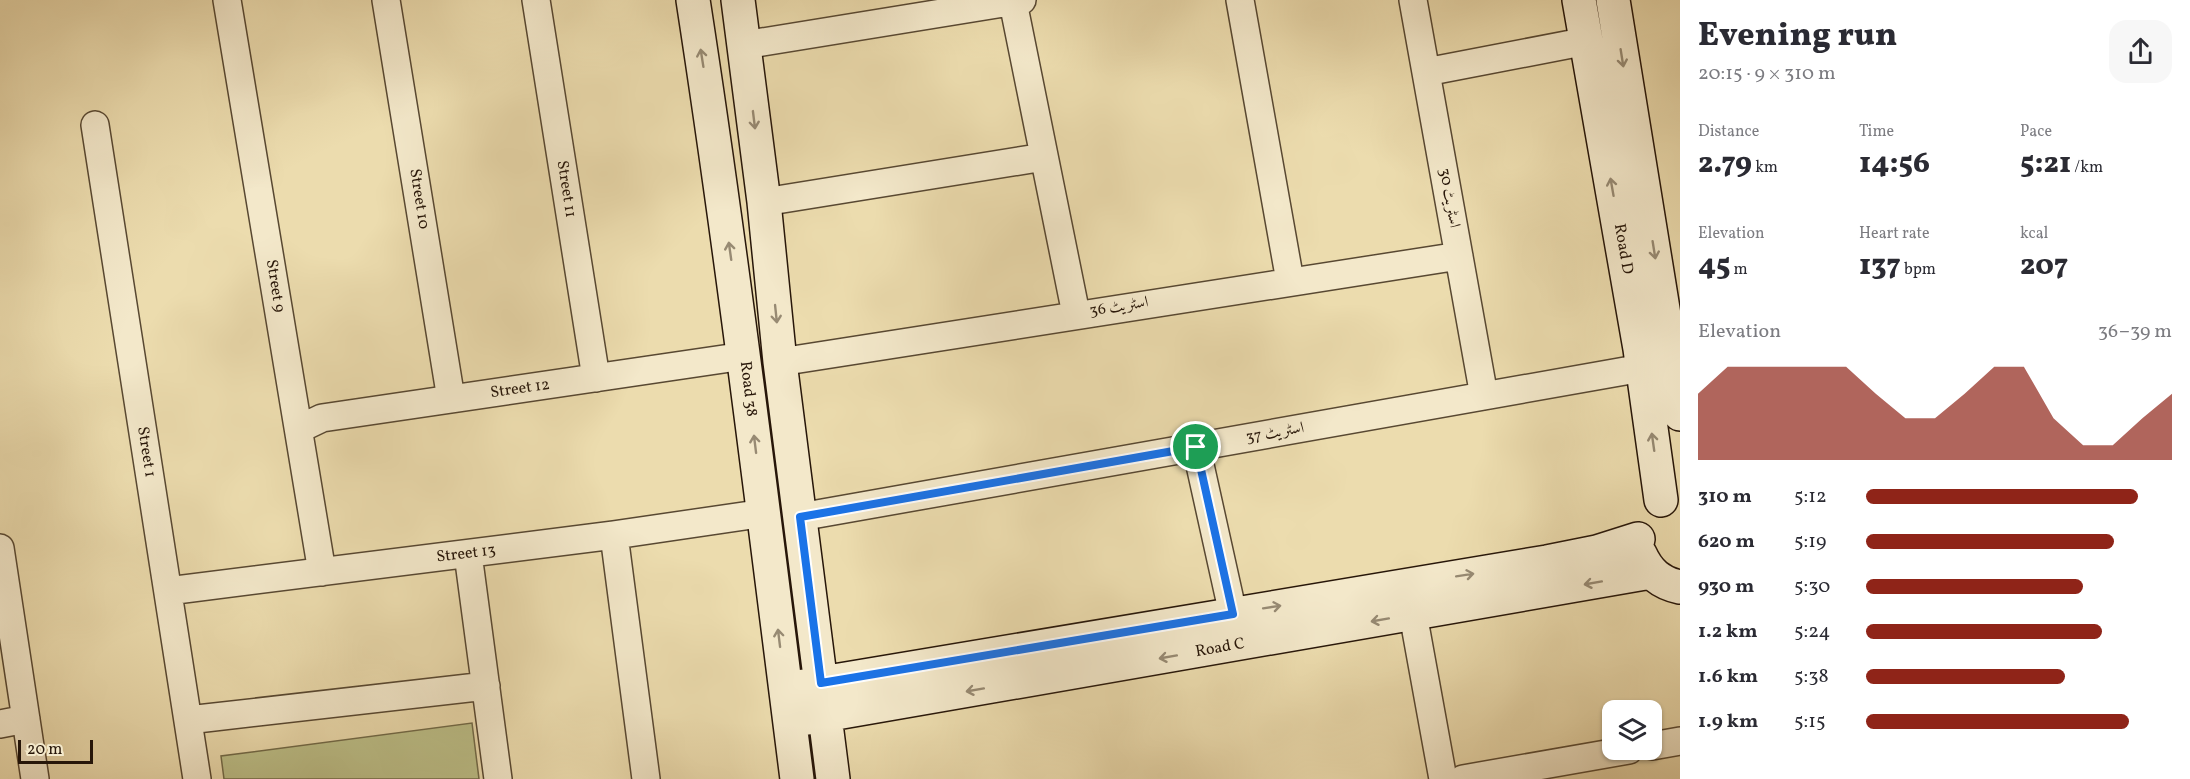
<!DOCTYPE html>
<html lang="en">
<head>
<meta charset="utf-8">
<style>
	:root { --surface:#fff; --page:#f7f7f7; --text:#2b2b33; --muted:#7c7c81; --accent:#8f2418 }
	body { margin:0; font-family:Vollkorn,Amiri,serif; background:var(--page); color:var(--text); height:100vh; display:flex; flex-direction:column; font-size:22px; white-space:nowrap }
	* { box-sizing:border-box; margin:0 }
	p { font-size:20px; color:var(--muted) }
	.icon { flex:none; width:33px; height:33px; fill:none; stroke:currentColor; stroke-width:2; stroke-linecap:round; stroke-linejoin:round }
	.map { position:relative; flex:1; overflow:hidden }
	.drawer { display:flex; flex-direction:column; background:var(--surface); width:510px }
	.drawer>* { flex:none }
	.tools { position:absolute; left:1602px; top:700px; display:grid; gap:12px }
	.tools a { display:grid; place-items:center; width:60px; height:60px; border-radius:12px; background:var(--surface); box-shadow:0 2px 4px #0004; font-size:30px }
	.scale { position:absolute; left:18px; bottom:15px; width:75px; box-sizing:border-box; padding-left:6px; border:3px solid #271609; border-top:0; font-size:16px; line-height:21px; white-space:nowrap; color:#271609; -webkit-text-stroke:4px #f3e8ca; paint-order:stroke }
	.pin { position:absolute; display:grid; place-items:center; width:51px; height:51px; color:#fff; margin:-26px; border:3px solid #fff; border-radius:50%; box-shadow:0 2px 6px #0007 }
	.round { display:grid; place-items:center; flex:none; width:63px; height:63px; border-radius:18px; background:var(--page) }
	.summary { display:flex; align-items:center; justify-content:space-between; height:102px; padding:0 18px }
	h1 { font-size:33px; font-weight:800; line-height:45px }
	.stats { display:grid; grid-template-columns:repeat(3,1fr); gap:9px; height:102px; padding:6px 18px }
	.stats div { display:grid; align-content:center }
	.stats b { font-size:30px; font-weight:800 }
	.stats small { font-size:16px; font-weight:400 }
	.stats p { font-size:16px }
	.chart { height:168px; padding:12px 18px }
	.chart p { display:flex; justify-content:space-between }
	.chart svg { width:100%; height:108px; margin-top:6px; fill:var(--accent); opacity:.7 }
	ul { padding:0 18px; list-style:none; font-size:20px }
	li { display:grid; grid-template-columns:96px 72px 1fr; align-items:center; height:45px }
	li i { height:15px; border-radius:8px; background:var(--accent) }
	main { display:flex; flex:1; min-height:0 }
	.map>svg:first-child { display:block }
	.green { fill:#bcbf88; stroke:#726a48; stroke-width:1.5 }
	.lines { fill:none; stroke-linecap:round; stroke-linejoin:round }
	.street-casing { stroke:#584832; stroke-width:30 }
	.secondary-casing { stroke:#271609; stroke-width:36 }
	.street { stroke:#f3e8ca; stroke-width:27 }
	.secondary { stroke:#f3e8ca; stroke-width:33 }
	.oneway { stroke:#978a73 }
	.route-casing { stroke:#fff; stroke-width:12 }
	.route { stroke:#1a73e8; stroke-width:8 }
	.labels { text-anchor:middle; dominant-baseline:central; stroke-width:6; stroke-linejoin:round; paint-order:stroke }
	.street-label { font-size:16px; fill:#271609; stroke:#f3e8ca }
</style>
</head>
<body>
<main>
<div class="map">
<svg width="1680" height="779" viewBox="0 0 1680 779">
	<rect width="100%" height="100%" fill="#ecdcae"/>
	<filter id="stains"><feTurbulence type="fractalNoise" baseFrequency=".00333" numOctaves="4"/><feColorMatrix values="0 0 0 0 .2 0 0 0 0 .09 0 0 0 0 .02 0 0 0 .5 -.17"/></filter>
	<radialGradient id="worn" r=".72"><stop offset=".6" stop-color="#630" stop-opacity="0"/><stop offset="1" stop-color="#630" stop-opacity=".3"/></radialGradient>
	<!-- green -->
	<path class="green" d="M472,723L479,779H224L221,756Z"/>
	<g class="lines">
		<!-- street casing -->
		<g class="street-casing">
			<path id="street" d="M227,0L322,572
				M386,0L451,399
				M536,0L596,378
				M1240,0L1290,281
				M1413,0L1484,396
				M1013,2L1076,314
				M744,45L1022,0
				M1426,72L1587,41
				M95,125L197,779
				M764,202L1044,157
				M780,362L1459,256
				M299,429L322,418L744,356
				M1196,447L1233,614
				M800,517L1642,368
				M614,535L646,779
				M0,548L35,779
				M468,554L498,779
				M168,591L614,535L764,513
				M1413,614L1443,779
				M188,720L486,686
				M0,724L26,719
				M1652,746L1680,741
				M1463,779L1629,750"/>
		</g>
		<!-- secondary casing -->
		<g class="secondary-casing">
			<path id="secondary" d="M693,0C733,259 764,519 797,779
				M738,0L764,202L780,362L833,779
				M1579,0L1640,349L1661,500
				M1613,0L1680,414
				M1640,554C1648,572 1660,583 1680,587
				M786,689L1547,562L1597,552L1638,539
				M790,721L1651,572"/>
		</g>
		<!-- street -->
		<use href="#street" class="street"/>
		<!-- secondary -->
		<use href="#secondary" class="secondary"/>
	</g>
	<!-- one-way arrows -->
	<defs><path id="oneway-shaft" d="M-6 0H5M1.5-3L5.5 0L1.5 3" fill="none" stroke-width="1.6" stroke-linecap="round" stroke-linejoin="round" transform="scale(1.5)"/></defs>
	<g class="oneway">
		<use href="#oneway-shaft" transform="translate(702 58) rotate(-99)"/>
		<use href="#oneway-shaft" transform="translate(1622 58) rotate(81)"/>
		<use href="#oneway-shaft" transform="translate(754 120) rotate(83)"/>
		<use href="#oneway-shaft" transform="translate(1612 187) rotate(-100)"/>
		<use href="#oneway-shaft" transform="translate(1654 250) rotate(81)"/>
		<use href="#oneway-shaft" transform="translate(730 251) rotate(-98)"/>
		<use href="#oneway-shaft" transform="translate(776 314) rotate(84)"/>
		<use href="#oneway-shaft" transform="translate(1653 442) rotate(-98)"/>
		<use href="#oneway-shaft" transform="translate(755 444) rotate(-97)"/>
		<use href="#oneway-shaft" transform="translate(1465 575) rotate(-9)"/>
		<use href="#oneway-shaft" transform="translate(1593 583) rotate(170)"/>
		<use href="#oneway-shaft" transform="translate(1272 607) rotate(-9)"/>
		<use href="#oneway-shaft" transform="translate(1380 620) rotate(170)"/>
		<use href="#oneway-shaft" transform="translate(779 638) rotate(-97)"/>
		<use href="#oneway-shaft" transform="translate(1168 657) rotate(170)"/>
		<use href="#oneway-shaft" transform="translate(975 690) rotate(170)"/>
	</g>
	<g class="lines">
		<!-- route casing -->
		<g class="route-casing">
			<path id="route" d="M1196,447L1233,614L821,683L800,517Z"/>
		</g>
		<!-- route -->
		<use href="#route" class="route"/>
	</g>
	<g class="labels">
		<!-- street labels -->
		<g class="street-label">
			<text transform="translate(566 189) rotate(81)">Street 11</text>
			<text transform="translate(1449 198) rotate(80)">اسٹریٹ 30</text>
			<text transform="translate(419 199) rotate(81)">Street 10</text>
			<text transform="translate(1623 249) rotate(80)">Road D</text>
			<text transform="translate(275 286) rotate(81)">Street 9</text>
			<text transform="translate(1119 307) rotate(-9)">اسٹریٹ 36</text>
			<text transform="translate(520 389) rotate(-8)">Street 12</text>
			<text transform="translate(748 389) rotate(83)">Road 38</text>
			<text transform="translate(1275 433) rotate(-10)">اسٹریٹ 37</text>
			<text transform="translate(146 452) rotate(81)">Street 1</text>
			<text transform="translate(466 554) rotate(-7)">Street 13</text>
			<text transform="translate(1220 648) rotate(-10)">Road C</text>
		</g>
	</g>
	<rect width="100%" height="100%" filter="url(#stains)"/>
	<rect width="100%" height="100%" fill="url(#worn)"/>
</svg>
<div class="tools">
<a><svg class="icon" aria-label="layers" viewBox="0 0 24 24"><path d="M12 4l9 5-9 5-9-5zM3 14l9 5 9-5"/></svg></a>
</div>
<div class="scale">20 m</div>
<div class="pin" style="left:1196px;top:447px;background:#1e9e55"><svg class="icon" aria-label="arrive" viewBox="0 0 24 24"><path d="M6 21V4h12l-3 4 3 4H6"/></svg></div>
</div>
<section class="drawer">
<div class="summary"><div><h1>Evening run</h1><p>20:15 · 9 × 310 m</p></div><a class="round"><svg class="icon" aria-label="share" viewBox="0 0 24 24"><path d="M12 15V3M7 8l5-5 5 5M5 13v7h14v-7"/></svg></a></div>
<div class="stats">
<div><p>Distance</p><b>2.79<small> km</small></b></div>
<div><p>Time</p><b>14:56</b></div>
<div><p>Pace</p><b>5:21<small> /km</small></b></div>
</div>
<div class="stats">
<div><p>Elevation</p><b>45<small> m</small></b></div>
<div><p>Heart rate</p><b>137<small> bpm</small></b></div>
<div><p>kcal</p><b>207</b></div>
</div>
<div class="chart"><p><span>Elevation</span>36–39 m</p>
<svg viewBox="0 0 160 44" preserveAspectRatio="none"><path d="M0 44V17L10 6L20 6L30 6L40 6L50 6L60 17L70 27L80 27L90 17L100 6L110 6L120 27L130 38L140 38L150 27L160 17V44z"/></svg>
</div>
<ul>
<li><b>310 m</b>5:12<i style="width:89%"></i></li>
<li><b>620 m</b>5:19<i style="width:81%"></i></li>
<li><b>930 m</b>5:30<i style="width:71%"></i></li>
<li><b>1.2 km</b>5:24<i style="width:77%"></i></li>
<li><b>1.6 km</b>5:38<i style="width:65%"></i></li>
<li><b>1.9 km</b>5:15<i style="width:86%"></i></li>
</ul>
</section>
</main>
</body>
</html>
